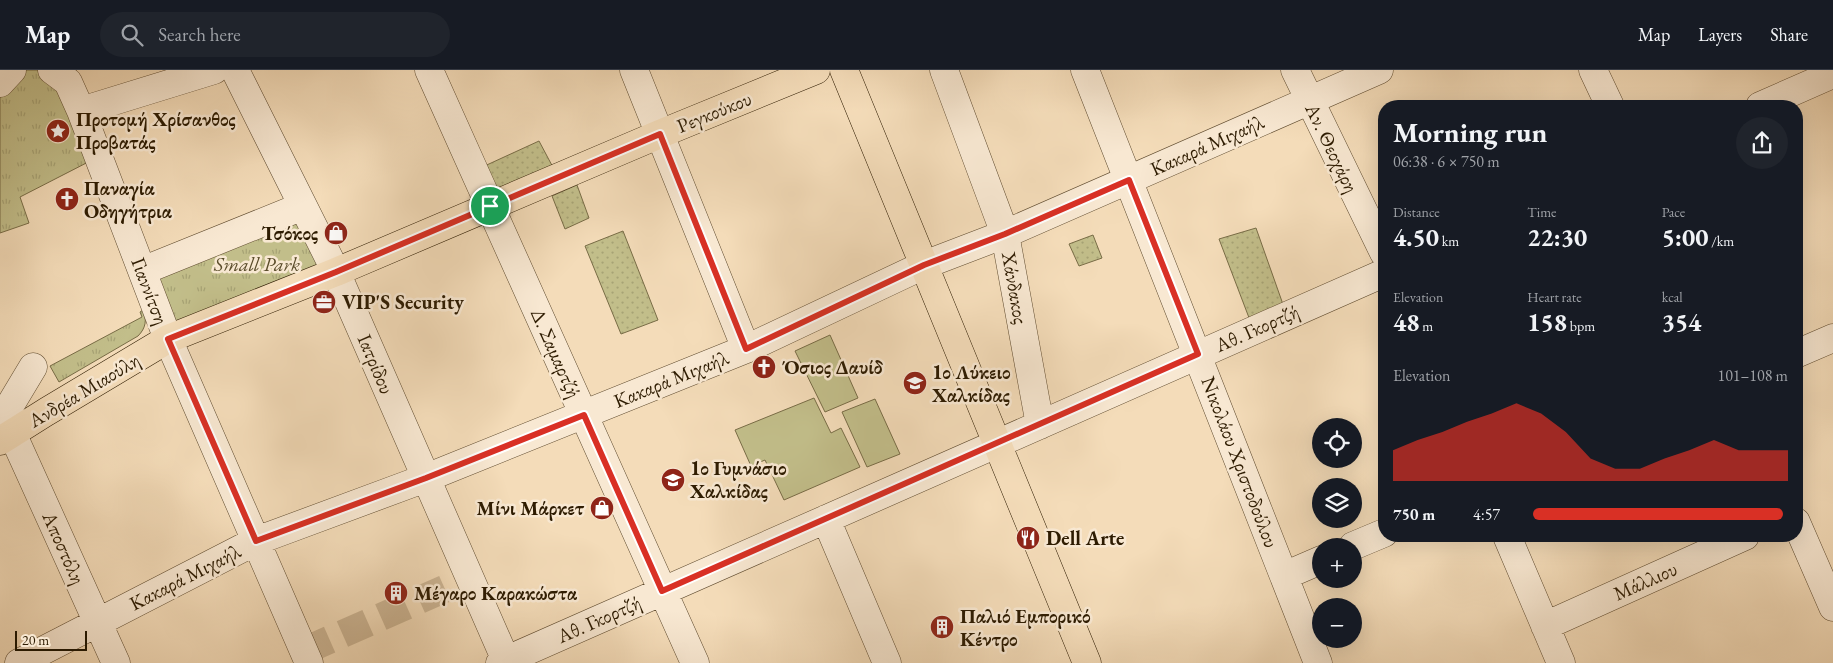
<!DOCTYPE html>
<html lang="en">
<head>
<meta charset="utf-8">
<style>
	:root { --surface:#171b24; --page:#20242c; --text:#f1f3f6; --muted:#9ea1a6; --line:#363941; --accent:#d93025 }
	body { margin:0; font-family:"EB Garamond",serif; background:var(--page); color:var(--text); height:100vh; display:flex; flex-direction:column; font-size:19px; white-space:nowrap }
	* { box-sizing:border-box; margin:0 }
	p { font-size:16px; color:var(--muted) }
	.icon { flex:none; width:28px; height:28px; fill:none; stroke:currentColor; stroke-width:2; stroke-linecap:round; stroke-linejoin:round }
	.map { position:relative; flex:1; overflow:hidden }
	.drawer { position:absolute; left:1378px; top:30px; width:425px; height:442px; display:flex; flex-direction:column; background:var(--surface); border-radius:20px; box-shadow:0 5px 20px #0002 }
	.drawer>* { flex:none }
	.controls { position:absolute; left:1312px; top:348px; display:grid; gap:10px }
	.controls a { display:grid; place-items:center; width:50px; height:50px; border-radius:50%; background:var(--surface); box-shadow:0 5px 20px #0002; font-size:25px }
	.scale { position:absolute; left:15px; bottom:12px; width:72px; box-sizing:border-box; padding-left:5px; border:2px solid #2d1b01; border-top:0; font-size:14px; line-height:18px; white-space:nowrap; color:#2d1b01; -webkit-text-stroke:4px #f8e8d2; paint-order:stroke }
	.pin { position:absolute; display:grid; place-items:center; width:42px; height:42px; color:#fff; margin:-21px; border:2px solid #fff; border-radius:50%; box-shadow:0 1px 5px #0007 }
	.round { display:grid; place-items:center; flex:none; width:52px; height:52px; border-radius:26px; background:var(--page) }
	.head { display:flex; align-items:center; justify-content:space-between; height:85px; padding:0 15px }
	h1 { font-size:28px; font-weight:700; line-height:38px }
	.stats { display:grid; grid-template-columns:repeat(3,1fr); gap:8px; height:85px; padding:5px 15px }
	.stats div { display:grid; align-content:center }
	.stats b { font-size:25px; font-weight:700 }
	.stats small { font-size:14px; font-weight:400 }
	.stats p { font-size:14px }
	.chart { height:140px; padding:10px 15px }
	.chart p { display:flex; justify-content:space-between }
	.chart svg { width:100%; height:90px; margin-top:5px; fill:var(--accent); opacity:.7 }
	ul { padding:0 15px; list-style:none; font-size:16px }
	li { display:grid; grid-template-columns:80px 60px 1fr; align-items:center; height:38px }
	li i { height:12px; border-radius:6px; background:var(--accent) }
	header { display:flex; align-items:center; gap:30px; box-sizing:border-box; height:70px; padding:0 25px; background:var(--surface); border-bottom:1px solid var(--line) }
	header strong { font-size:24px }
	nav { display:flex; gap:28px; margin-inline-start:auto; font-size:18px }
	.search { width:350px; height:45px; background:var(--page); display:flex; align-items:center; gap:12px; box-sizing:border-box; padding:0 18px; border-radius:28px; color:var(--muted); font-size:19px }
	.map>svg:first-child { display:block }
	.grass { fill:url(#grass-dots); stroke:#786c46 }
	.park { fill:url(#park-tufts); stroke:#786c46 }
	.pitch { fill:#c2be8a; stroke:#786c46 }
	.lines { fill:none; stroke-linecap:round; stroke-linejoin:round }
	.minor-tunnel { stroke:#ccb594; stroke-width:28; stroke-dasharray:28 14; stroke-linecap:butt }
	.minor-casing { stroke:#5f4b2f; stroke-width:29 }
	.major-casing { stroke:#2d1b01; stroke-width:29 }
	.minor { stroke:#f8e8d2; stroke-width:28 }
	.major { stroke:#f4dcb9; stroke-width:28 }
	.route-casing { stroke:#fff; stroke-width:10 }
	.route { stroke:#d93025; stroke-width:6 }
	.labels { text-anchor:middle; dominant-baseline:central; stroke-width:5; stroke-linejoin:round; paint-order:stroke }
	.street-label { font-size:20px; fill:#2d1b01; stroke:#f8e8d2 }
	.poi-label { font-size:20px; font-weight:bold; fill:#2d1b01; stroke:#f8e8d2; text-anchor:start }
	.park-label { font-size:20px; font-style:italic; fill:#5a4c2a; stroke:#f8e8d2 }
</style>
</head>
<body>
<header>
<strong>Map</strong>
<div class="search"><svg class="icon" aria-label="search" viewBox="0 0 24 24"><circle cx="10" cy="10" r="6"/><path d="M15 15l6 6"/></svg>Search here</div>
<nav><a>Map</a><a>Layers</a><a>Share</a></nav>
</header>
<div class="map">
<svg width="1833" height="593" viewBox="0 0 1833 593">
	<defs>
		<pattern id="grass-dots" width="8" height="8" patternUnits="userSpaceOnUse" patternTransform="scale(1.25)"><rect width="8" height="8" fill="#c2be8a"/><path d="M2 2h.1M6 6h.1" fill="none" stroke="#a7a375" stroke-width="1.8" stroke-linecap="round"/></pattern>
		<pattern id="park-tufts" width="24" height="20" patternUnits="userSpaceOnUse" patternTransform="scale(1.25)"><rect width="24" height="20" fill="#c2be8a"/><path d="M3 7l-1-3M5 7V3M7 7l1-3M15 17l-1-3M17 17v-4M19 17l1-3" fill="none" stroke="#a7a375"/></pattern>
	</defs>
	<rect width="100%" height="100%" fill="#f4dcb9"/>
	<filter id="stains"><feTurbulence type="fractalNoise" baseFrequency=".004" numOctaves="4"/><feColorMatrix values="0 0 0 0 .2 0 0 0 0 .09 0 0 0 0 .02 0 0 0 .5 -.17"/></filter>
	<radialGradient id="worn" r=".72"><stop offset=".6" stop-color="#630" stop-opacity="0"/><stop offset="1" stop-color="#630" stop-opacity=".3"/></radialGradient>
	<!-- grass -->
	<path class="grass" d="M539,71L556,103L491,131L478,99Z
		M577,115L589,148L565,159L552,126Z
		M1256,158L1285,240L1251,253L1219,169Z
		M623,161L658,250L621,264L585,176Z
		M1093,165L1102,188L1079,196L1069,174Z"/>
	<!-- park -->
	<path class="park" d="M0,0H76L98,87L20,127L29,153L0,163Z
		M303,136L336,202L168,269L142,201Z
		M143,240C147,250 146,258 138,266L59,312L50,296L142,247L140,242Z"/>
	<!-- pitch -->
	<path class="pitch" d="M830,265L858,328L825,342L795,281Z
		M814,328L831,363L841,358L860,397L784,430L765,390L751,396L735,360Z
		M875,329L900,384L867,397L842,342Z"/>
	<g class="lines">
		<!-- minor-tunnel -->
		<path class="minor-tunnel" d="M304,581L469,508"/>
		<!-- minor casing -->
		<g class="minor-casing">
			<path id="minor" d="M52,0L68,12L81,41L168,269L309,593
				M235,0L336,202L507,593
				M429,0L695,593
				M634,0L746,279
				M944,0L1005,164L1040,355
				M1085,0L1318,593
				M1295,0L1384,183
				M1593,0L1610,36
				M0,13L12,0
				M1760,36L1833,4
				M81,41L214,0
				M142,201L303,136
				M1796,284L1833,268
				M0,349L3,347L33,297
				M12,363L116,593
				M826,449L887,593
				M1796,452L1833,537
				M1507,466L1561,593
				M1353,476L1384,463
				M1284,506L1321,490
				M1545,556L1745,466
				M19,593L256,471L426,408L746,279L924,195L1005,164L1379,0
				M500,593L1384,203"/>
		</g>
		<!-- major casing -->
		<g class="major-casing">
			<path id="major" d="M844,0L1087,593
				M0,371L46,342L168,269L336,202L660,64L816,0"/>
		</g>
		<!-- minor -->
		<use href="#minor" class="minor"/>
		<!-- major -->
		<use href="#major" class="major"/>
	</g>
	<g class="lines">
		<!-- route casing -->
		<g class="route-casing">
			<path id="route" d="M660,64L746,279L924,195L1005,164L1129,110L1198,284L662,521L584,345L426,408L256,471L168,269L336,202Z"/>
		</g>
		<!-- route -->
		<use href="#route" class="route"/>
	</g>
	<!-- icons -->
	<defs>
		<g id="sight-disc" transform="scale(1.25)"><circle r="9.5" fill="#8f2418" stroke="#f8e8d2"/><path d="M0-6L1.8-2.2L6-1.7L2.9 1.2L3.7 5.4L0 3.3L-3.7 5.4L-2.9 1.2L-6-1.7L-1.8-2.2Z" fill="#fff"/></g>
		<g id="church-disc" transform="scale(1.25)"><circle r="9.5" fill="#8f2418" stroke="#f8e8d2"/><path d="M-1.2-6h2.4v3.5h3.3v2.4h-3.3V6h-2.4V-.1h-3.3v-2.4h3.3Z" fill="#fff"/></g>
		<g id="shop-disc" transform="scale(1.25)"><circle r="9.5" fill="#8f2418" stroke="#f8e8d2"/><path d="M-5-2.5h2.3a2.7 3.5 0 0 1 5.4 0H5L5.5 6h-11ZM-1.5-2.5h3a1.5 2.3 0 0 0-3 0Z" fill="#fff"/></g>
		<g id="office-disc" transform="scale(1.25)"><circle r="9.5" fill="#8f2418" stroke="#f8e8d2"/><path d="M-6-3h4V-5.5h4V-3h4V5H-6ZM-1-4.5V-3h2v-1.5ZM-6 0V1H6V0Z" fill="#fff"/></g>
		<g id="school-disc" transform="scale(1.25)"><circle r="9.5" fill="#8f2418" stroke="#f8e8d2"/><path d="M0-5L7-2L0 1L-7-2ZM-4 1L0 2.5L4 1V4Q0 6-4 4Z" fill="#fff"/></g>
		<g id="restaurant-disc" transform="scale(1.25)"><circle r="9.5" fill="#8f2418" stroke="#f8e8d2"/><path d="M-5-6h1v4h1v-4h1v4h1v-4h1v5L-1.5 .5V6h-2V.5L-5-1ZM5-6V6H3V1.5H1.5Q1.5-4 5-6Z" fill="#fff"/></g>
		<g id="building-disc" transform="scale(1.25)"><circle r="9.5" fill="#8f2418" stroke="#f8e8d2"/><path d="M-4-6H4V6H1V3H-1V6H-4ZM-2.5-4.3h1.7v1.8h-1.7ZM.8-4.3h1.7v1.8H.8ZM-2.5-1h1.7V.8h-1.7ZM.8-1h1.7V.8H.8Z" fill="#fff"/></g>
	</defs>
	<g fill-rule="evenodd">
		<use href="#sight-disc" x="58" y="61"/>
		<use href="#church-disc" x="67" y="129"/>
		<use href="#shop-disc" x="336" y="163"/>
		<use href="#office-disc" x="324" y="232"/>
		<use href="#church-disc" x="764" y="297"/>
		<use href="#school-disc" x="915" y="313"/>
		<use href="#school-disc" x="673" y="410"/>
		<use href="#shop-disc" x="602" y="438"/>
		<use href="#restaurant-disc" x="1028" y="468"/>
		<use href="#building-disc" x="396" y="523"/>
		<use href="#building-disc" x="942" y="557"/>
	</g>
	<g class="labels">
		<!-- street labels -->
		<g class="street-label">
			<text transform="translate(714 42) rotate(-22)">Ρεγκούκου</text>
			<text transform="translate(1207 75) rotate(-24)">Κακαρά Μιχαήλ</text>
			<text transform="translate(1332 78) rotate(64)">Αν. Θεοχάρη</text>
			<text transform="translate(1015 218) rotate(80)">Χάνδακος</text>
			<text transform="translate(150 221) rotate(69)">Γιαννίτση</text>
			<text transform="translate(1257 258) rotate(-24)">Αθ. Γκορτζή</text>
			<text transform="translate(556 283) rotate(66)">Δ. Σαμαρτζή</text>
			<text transform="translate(376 294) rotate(67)">Ιατρίδου</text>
			<text transform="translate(671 309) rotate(-22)">Κακαρά Μιχαήλ</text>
			<text transform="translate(84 320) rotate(-31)">Ανδρέα Μιαούλη</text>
			<text transform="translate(1240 392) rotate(69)">Νικολάου Χριστοδούλου</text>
			<text transform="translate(64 478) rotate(66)">Αποστόλη</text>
			<text transform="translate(185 507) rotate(-27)">Κακαρά Μιχαήλ</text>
			<text transform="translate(1645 511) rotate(-24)">Μάλλιου</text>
			<text transform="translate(599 549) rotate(-24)">Αθ. Γκορτζή</text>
		</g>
		<!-- poi labels -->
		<g class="poi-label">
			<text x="76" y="49">Προτομή Χρίσανθος<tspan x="76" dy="23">Προβατάς</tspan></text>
			<text x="84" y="118">Παναγία<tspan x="84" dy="23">Οδηγήτρια</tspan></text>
			<text x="318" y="163" text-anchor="end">Τσόκος</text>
			<text x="342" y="232">VIP'S Security</text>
			<text x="782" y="297">Όσιος Δαυίδ</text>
			<text x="932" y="302">1ο Λύκειο<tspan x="932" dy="23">Χαλκίδας</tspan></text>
			<text x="690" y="398">1ο Γυμνάσιο<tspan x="690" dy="23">Χαλκίδας</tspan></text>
			<text x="584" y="438" text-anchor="end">Μίνι Μάρκετ</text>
			<text x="1046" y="468">Dell Arte</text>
			<text x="414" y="523">Μέγαρο Καρακώστα</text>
			<text x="960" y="546">Παλιό Εμπορικό<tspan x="960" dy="23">Κέντρο</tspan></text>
		</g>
		<!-- park labels -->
		<g class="park-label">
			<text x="257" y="194">Small Park</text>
		</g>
	</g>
	<rect width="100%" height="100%" filter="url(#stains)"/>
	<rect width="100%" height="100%" fill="url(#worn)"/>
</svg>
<div class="controls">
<a><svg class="icon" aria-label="locate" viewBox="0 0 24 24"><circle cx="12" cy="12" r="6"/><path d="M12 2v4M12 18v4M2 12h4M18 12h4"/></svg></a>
<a><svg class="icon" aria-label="layers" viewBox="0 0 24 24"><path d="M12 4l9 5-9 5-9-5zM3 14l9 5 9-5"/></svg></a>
<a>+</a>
<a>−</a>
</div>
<div class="scale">20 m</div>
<div class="pin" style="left:490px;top:136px;background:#1e9e55"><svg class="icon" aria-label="arrive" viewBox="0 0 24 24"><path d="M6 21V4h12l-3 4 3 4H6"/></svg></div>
<section class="drawer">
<div class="head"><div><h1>Morning run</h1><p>06:38 · 6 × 750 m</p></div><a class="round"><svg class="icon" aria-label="share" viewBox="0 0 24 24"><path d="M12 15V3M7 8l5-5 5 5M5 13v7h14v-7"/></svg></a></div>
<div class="stats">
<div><p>Distance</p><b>4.50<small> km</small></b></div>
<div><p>Time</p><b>22:30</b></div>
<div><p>Pace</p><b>5:00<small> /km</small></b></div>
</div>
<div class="stats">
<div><p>Elevation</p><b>48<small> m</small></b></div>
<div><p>Heart rate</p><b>158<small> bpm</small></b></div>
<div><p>kcal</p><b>354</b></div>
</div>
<div class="chart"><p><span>Elevation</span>101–108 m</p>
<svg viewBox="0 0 160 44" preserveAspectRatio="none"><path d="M0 44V29L10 24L20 20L30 15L40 11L50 6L60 11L70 20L80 33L90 38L100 38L110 33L120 29L130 24L140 29L150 29L160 29V44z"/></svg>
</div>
<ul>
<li><b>750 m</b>4:57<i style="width:98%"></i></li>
</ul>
</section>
</div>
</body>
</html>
